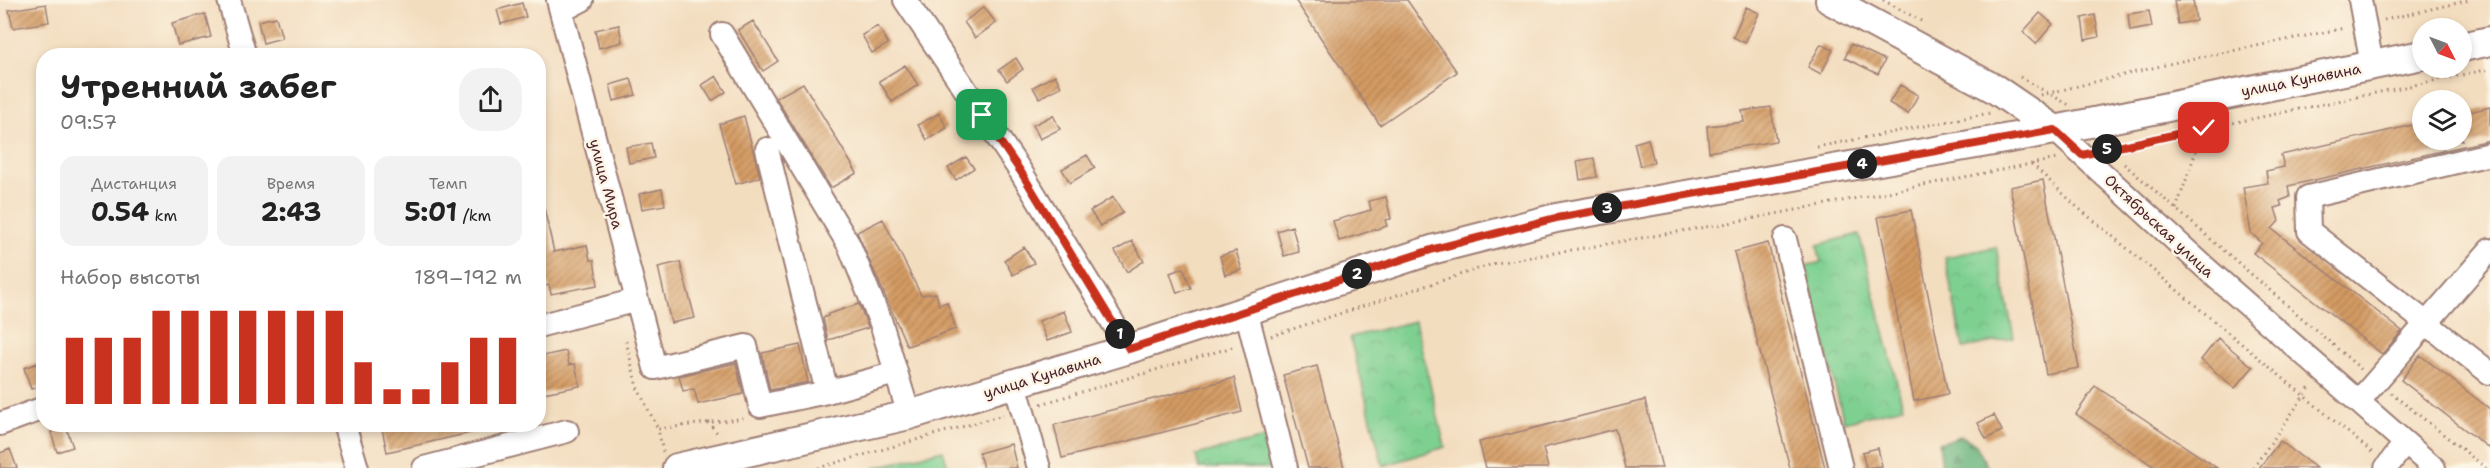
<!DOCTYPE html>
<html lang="ru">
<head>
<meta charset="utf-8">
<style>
	:root { --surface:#fff; --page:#f2f2f2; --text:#222; --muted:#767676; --accent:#c8321e }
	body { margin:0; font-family:"Shantell Sans",sans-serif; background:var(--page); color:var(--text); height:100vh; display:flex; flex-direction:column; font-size:22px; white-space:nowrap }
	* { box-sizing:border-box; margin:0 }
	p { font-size:20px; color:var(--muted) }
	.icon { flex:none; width:33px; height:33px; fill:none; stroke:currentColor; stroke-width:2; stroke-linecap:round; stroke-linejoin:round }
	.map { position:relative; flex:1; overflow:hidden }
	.sheet { position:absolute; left:36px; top:48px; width:510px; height:384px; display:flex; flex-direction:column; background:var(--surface); border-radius:24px; box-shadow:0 3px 9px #0003 }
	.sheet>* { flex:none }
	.needle { width:39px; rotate:132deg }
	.tools { position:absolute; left:2412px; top:18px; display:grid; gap:12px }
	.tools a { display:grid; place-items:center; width:60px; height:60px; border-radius:50%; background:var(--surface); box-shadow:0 3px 9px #0003; font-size:30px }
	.pin { position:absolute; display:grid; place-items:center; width:51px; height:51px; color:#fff; margin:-26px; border-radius:12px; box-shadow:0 3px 9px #0006 }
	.km { position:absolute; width:30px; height:30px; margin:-15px; border-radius:50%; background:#222; color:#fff; font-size:16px; line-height:30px; text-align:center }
	.round { display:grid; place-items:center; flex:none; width:63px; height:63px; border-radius:24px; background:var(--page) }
	.head { display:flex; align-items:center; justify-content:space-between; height:102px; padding:0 24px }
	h1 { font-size:33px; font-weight:700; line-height:45px }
	.figures { display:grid; grid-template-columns:repeat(3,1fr); gap:9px; height:102px; padding:6px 24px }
	.figures div { display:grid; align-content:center; border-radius:15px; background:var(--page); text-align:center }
	.figures b { font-size:26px; font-weight:700 }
	.figures small { font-size:16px; font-weight:400 }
	.figures p { font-size:16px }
	.chart { height:168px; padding:12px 24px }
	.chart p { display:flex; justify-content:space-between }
	.chart svg { width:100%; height:108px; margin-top:6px; stroke:var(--accent); stroke-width:6 }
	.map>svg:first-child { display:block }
	.forest { fill:url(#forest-firs); stroke:#586853; stroke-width:1.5 }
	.park { fill:url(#park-crowns); stroke:#64785e; stroke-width:1.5 }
	.building { fill:url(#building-hatch) }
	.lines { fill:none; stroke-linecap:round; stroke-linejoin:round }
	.minor-casing { stroke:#9e7e75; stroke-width:26 }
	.major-casing { stroke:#9e7e75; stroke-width:32 }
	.path { stroke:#9e7e75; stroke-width:3; stroke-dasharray:1.5 4.5; stroke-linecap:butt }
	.minor { stroke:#fff; stroke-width:22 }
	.major { stroke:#fff; stroke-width:28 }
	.route-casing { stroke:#fff; stroke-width:12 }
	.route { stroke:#c8321e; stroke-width:8 }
	.labels { text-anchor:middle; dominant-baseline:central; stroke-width:5; stroke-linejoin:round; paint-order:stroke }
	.street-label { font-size:15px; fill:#4a1f2b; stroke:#fcf5e5 }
</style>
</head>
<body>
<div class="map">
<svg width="2490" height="468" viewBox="0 0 2490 468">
	<defs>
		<pattern id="forest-firs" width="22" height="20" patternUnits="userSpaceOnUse" patternTransform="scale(1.5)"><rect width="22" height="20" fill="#66b27b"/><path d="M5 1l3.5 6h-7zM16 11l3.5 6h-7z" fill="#569065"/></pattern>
		<pattern id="park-crowns" width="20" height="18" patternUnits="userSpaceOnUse" patternTransform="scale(1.5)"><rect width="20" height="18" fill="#7ed091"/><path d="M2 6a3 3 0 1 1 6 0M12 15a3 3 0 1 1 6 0" fill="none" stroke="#6eb27d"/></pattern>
		<pattern id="building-hatch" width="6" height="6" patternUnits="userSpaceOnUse" patternTransform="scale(1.5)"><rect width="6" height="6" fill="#d49b63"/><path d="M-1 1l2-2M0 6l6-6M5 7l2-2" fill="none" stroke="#ae7e52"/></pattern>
	</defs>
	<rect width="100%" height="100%" fill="#fcf5e5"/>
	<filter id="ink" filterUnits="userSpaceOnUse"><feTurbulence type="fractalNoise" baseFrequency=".0167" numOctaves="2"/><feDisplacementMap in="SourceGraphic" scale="12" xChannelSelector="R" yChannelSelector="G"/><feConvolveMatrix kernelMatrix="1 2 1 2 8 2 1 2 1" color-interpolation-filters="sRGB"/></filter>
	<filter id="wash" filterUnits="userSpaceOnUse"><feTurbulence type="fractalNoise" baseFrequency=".008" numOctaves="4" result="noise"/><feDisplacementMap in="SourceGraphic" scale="24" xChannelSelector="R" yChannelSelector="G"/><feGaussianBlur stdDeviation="1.35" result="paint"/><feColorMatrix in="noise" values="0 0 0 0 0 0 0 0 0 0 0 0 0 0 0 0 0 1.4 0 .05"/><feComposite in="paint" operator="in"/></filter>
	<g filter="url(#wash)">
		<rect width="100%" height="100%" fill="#f3ddbf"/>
		<!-- forest -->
		<path class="forest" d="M1961,436L1975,443L1988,468L1942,467L1939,443Z"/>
		<!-- park -->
		<path class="park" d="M1859,234L1903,407L1844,422L1805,266L1821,262L1817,245Z
			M1996,247L2014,338L1963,348L1945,257Z
			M1415,321L1445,447L1383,466L1350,337Z
			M1265,438L1272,468H1199L1196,455Z
			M943,450L948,468H874Z"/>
		<g id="blocks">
			<!-- building -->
			<path class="building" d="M1295,0H1407L1457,72L1380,125Z
				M2182,0H2193L2196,21L2178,24L2174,1Z
				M522,3L526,17L501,24L497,10Z
				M46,4L49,22L13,28L9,10Z
				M984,7L996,23L975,38L964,22Z
				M1746,7L1759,13L1745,43L1733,37Z
				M2149,11L2152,27L2130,31L2128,14Z
				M2040,13L2053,24L2036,44L2023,32Z
				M205,14L211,37L178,45L172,23Z
				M2095,15L2099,37L2085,40L2082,18Z
				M276,17L282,38L263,43L258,21Z
				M753,21L778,61L763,71L738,30Z
				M619,25L622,42L599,48L595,30Z
				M878,26L888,44L872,53L862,35Z
				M1821,44L1833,50L1821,74L1808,67Z
				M1851,44L1885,60L1878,74L1845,58Z
				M1016,58L1023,69L1007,81L999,70Z
				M905,65L918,85L892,102L879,81Z
				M1055,75L1061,87L1039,98L1033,87Z
				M716,76L726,92L712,101L702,85Z
				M631,79L636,95L614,101L610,85Z
				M803,83L857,173L831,188L776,98Z
				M1900,85L1918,95L1908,114L1889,103Z
				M1771,107L1776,141L1709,152L1707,126L1744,122L1742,111Z
				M2490,107V140L2288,186L2290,197L2280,201L2282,206L2275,208L2279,221L2272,229L2402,331L2382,354L2253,253L2262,243L2251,233L2243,187L2268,183L2266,171L2284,167L2281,155L2422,123V140H2462V114Z
				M939,113L947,128L927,140L918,125Z
				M1053,115L1060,129L1040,139L1033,125Z
				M744,116L760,177L736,184L719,124Z
				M1648,139L1654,162L1640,166L1634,143Z
				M651,143L654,158L629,163L626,147Z
				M1087,155L1095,168L1070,183L1062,169Z
				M966,157L974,168L956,180L948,168Z
				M1594,158L1597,177L1580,180L1577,161Z
				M2043,180L2079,368L2046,374L2010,187Z
				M662,189L665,205L642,209L639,194Z
				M1113,197L1123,213L1100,226L1090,211Z
				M1386,197L1391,219L1385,220L1387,226L1339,241L1333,221L1371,210L1369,201Z
				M544,208L554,252L587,245L590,260H594L598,285L551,294L549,285L538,287V209Z
				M1911,210L1948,394L1914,401L1878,217Z
				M883,219L921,295L936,293L939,305L947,302L956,329L907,346L857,232Z
				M1292,226L1299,252L1284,256L1277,231Z
				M1132,241L1144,261L1127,272L1115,251Z
				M1768,243L1825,468H1790L1734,252Z
				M1024,247L1034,263L1013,275L1004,260Z
				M1236,251L1242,270L1225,275L1220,256Z
				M680,262L695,318L671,323L658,267Z
				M1183,268L1191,288L1177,293L1170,273Z
				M859,304L868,328L828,340L823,318L828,316V314Z
				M1064,311L1072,332L1047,341L1039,321Z
				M2218,338L2253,367L2235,388L2201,360Z
				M800,345L808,382L770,390L762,353Z
				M566,351L569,365L575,364L580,386L538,394V357Z
				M2420,355L2490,409V449L2401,380Z
				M38,363L44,385L31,389L24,368Z
				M736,363L743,394L698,404L694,389L683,391L679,376Z
				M1317,366L1344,468H1308L1283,375Z
				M1234,378L1242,412L1062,458L1054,425Z
				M2095,386L2217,468H2156L2076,414Z
				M1645,400L1662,468H1625L1615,429L1543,448L1548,468H1486L1479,442Z
				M1994,415L2002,431L1986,439L1978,423Z
				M404,424H482L483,430L387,452L382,429Z
				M66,427L73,447L57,452L51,432Z
				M2280,441L2316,468H2259Z
				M1011,444L1017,468H983L979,453Z
				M1878,448L1882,466L1866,468L1862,452Z
				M10,449L17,468H0V453Z"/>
		</g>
	</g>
	<g filter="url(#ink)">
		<use href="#blocks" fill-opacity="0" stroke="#9e7e75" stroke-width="1.5"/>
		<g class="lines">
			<!-- minor casing -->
			<g class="minor-casing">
				<path id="minor" d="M229,0L245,56
					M558,0L655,368L746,346L760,406L827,392L896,373
					M905,0L1021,172L1129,349
					M2360,0L2372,65
					M561,11L582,0
					M722,34L849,245L881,323L909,415
					M2055,130L2209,271L2434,468
					M767,149L827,392
					M2490,154L2308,197L2309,231L2490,373
					M1785,239L1841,468
					M1246,310L1286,468
					M538,326L637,300
					M1015,384L1039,468
					M2358,402L2490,250
					M0,424L44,408
					M344,424L357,468
					M424,468L567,431
					M2386,468L2405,443"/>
			</g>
			<!-- major casing -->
			<g class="major-casing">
				<path id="major" d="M1830,0L1995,89L2055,130
					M2462,47L2490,41
					M677,468L909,415L1129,349L1435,249L1556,218L2055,130L2422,55"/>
			</g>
			<!-- path -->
			<path class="path" d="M1883,0L1923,22
				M2384,20L2470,0
				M2020,77L2069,105
				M2041,95L2177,62L2345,28
				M1817,147L1990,113
				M2104,150L2490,69
				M2032,164L2076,206L2374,454
				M2124,164L2362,370
				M2176,209L2204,128
				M1271,336L1496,263L1729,223L2057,159
				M626,341L637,387L658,429
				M2391,393L2486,468
				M1041,404L1236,346
				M708,422L719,435
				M663,452L658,429L745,418
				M818,468L1003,415
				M2253,468L2311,386"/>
			<!-- minor -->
			<use href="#minor" class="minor"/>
			<!-- major -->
			<use href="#major" class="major"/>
		</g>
	</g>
	<g class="lines" filter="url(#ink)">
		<!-- route casing -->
		<g class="route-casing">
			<path id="route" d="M982,115L1021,172L1129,349L1434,249L1556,218L2055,130L2082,155L2204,128"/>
		</g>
		<!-- route -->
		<use href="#route" class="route"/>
	</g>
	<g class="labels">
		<!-- street labels -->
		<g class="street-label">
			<text transform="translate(2301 80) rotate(-11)">улица Кунавина</text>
			<text transform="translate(606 184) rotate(75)">улица Мира</text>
			<text transform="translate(2159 226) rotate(43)">Октябрьская улица</text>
			<text transform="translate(1042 376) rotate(-17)">улица Кунавина</text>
		</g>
	</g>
</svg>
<div class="tools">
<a><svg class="needle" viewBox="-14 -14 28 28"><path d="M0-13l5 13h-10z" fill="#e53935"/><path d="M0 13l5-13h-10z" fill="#767676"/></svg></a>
<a><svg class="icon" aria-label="layers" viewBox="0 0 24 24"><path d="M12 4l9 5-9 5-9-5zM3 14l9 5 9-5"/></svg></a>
</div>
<div class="pin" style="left:982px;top:115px;background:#1e9e55"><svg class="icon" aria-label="arrive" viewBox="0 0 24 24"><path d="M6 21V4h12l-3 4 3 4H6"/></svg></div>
<div class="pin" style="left:2204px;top:128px;background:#d93025"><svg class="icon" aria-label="check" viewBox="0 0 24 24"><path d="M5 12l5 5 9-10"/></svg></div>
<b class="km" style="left:1120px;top:334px">1</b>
<b class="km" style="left:1357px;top:274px">2</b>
<b class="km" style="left:1607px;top:208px">3</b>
<b class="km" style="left:1862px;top:164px">4</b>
<b class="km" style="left:2107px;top:149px">5</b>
<section class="sheet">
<div class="head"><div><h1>Утренний забег</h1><p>09:57</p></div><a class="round"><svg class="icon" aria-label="share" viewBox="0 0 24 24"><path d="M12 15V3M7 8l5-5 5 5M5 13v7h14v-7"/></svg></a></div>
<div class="figures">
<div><p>Дистанция</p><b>0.54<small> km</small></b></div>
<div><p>Время</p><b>2:43</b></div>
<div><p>Темп</p><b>5:01<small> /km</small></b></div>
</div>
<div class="chart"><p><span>Набор высоты</span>189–192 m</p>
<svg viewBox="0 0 160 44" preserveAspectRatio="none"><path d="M5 44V17M15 44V17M25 44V17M35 44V6M45 44V6M55 44V6M65 44V6M75 44V6M85 44V6M95 44V6M105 44V27M115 44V38M125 44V38M135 44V27M145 44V17M155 44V17"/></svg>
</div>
</section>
</div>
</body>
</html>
